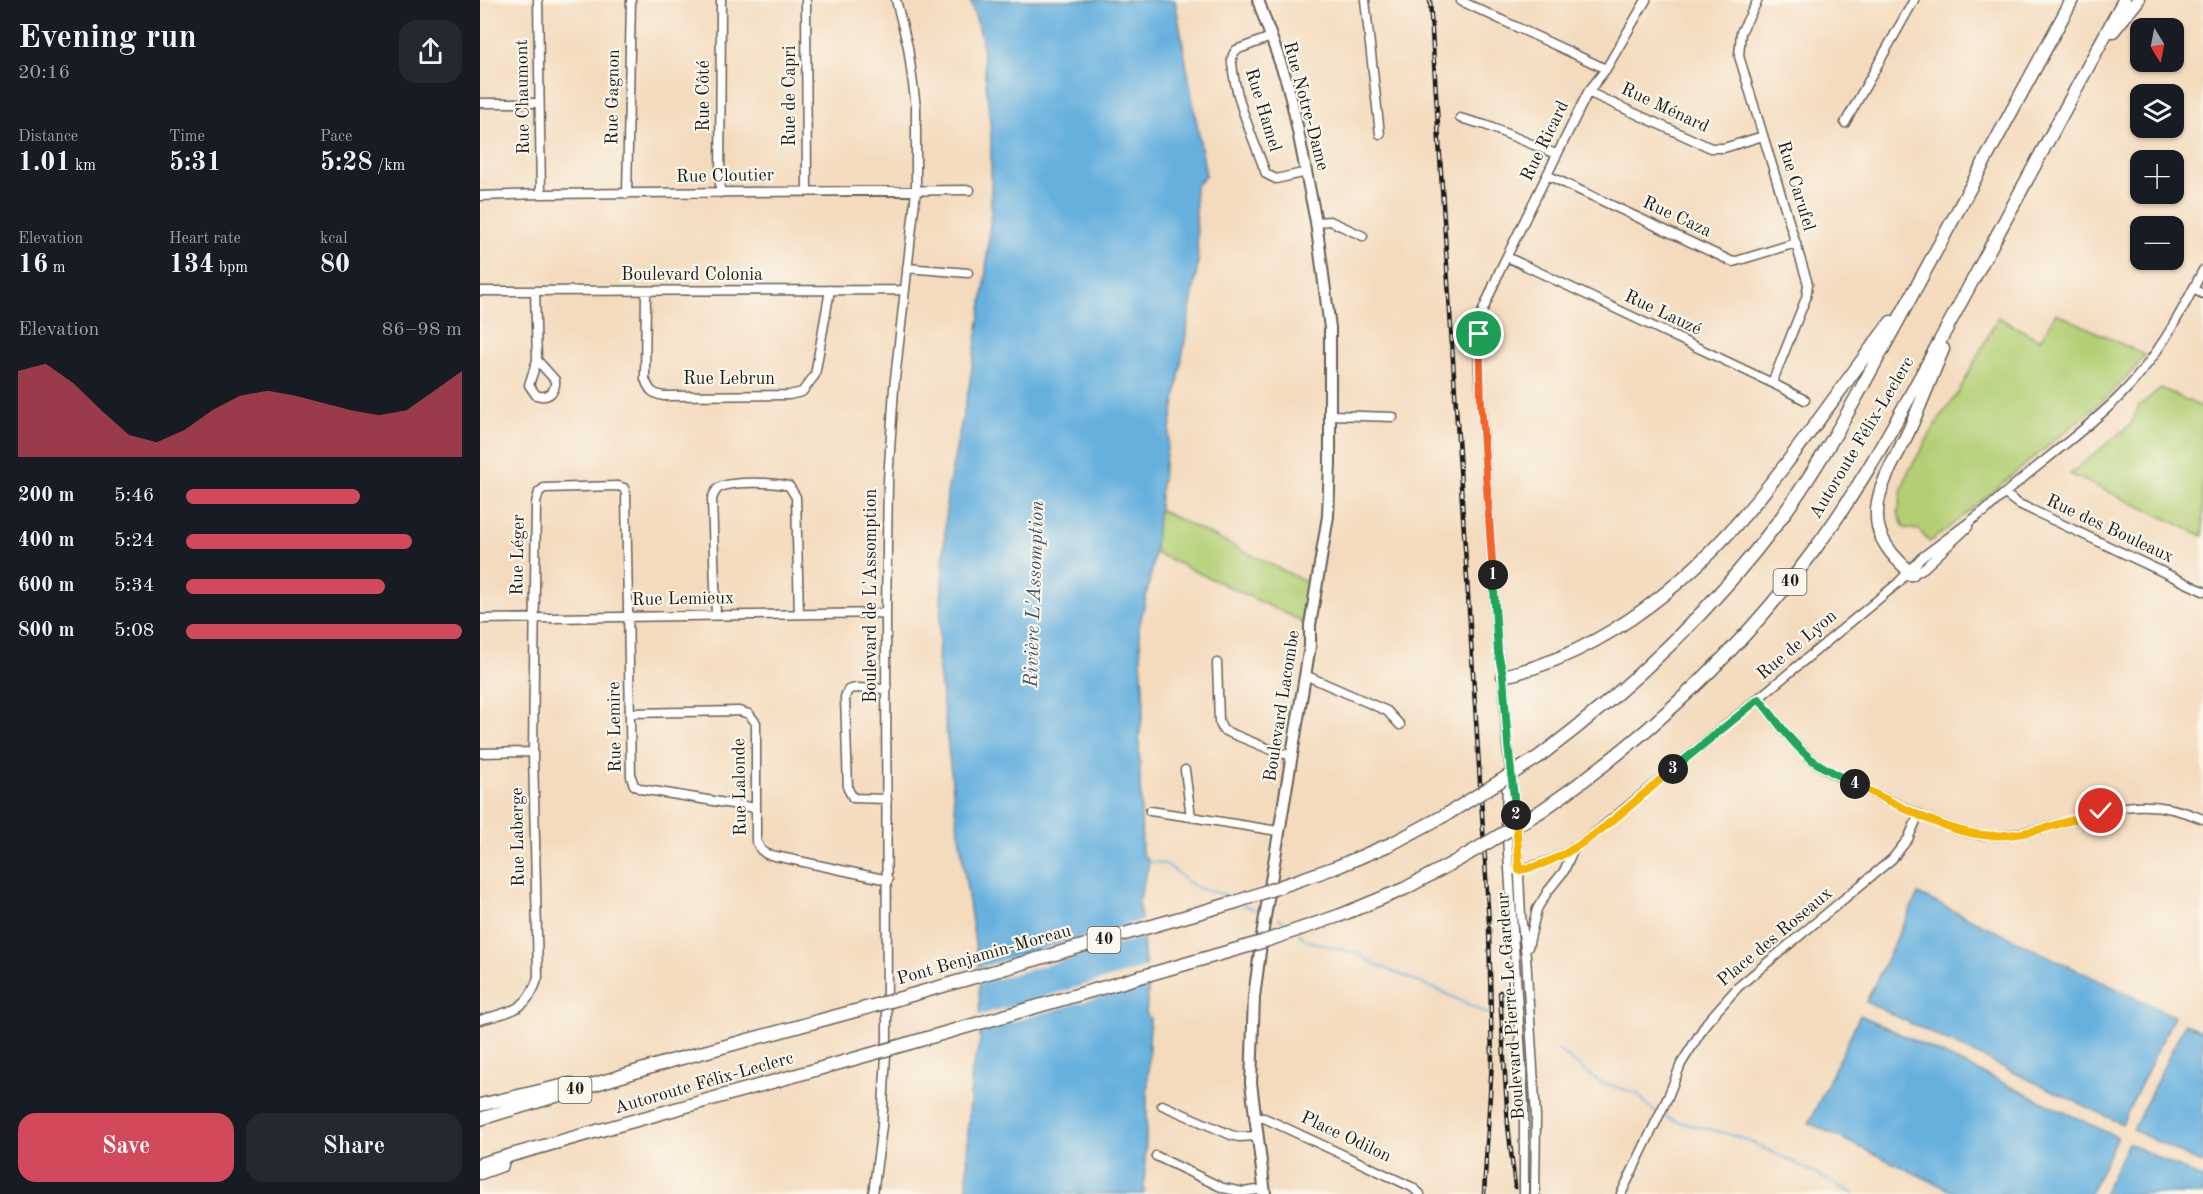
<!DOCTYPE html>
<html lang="en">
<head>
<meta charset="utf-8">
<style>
	:root { --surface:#171b24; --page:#242831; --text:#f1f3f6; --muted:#9ea1a6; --accent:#d1495b }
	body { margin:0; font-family:"Old Standard TT",serif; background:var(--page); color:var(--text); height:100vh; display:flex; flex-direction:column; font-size:22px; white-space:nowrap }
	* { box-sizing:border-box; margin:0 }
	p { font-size:20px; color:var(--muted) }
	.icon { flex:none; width:33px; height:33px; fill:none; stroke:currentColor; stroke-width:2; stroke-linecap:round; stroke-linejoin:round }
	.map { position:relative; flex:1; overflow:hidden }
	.details { display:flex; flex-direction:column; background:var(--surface); width:480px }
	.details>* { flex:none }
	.needle { width:39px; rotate:170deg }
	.controls { position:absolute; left:1650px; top:18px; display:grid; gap:12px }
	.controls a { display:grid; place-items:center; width:54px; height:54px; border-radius:12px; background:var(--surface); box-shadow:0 2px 4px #0004; font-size:30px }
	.pin { position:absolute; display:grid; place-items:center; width:51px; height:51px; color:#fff; margin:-26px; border:3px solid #fff; border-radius:50%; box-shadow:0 2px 6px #0007 }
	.km { position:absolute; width:30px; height:30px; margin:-15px; border-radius:50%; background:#222; color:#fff; font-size:16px; line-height:30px; text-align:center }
	.round { display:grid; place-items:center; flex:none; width:63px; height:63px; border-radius:18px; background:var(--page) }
	.headline { display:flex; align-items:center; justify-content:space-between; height:102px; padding:0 18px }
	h1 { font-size:33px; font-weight:600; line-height:45px }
	.figures { display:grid; grid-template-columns:repeat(3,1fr); gap:9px; height:102px; padding:6px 18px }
	.figures div { display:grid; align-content:center }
	.figures b { font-size:26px; font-weight:600 }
	.figures small { font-size:16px; font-weight:400 }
	.figures p { font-size:16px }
	.chart { height:168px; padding:12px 18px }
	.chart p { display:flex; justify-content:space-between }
	.chart svg { width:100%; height:108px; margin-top:6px; fill:var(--accent); opacity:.7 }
	.button { display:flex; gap:12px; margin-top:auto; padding:12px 18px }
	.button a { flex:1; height:69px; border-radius:18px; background:var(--accent); color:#fff; font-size:24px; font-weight:600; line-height:69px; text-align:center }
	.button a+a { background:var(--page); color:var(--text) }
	ul { padding:0 18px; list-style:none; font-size:20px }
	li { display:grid; grid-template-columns:96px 72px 1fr; align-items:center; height:45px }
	li i { height:15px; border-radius:8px; background:var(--accent) }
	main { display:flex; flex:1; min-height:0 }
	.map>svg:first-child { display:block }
	.green { fill:#b2cf75; stroke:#677648; stroke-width:1.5 }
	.water { fill:#66b0de; stroke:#41667d; stroke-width:1.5 }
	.pier { fill:#f4dbbe }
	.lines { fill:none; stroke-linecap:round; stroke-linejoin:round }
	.stream { stroke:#66b0de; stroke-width:2 }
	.minor-casing { stroke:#685f55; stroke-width:11 }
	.major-casing { stroke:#685f55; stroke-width:14 }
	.highway-casing { stroke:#685f55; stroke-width:15 }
	.minor { stroke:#fff; stroke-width:8 }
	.major { stroke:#fff; stroke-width:10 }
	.highway { stroke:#fff; stroke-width:12 }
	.rail-casing { stroke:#1c1c1c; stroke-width:4.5 }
	.rail { stroke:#fbf7ec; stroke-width:2; stroke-dasharray:7; stroke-linecap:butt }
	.highway-bridge-casing { stroke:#685f55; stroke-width:15; stroke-linecap:butt }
	.highway-bridge { stroke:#fff; stroke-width:12 }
	.split-1-casing { stroke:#fff; stroke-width:12 }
	.split-2-casing { stroke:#fff; stroke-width:12 }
	.split-3-casing { stroke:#fff; stroke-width:12 }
	.split-4-casing { stroke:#fff; stroke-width:12 }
	.split-5-casing { stroke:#fff; stroke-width:12 }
	.split-1 { stroke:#f0652b; stroke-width:8 }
	.split-2 { stroke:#22a559; stroke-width:8 }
	.split-3 { stroke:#f5b400; stroke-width:8 }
	.split-4 { stroke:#22a559; stroke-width:8 }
	.split-5 { stroke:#f5b400; stroke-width:8 }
	.labels { text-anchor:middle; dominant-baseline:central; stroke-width:4.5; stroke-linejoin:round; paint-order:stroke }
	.shield { fill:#fbf7ec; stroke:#5f5e5a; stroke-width:1.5 }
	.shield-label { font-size:16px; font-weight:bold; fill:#1c1c1c }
	.street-label { font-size:18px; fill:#1c1c1c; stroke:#fbf7ec }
	.water-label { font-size:20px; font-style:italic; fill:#3a576a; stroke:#fbf7ec }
</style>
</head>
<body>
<main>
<section class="details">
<div class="headline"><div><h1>Evening run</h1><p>20:16</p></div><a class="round"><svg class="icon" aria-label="share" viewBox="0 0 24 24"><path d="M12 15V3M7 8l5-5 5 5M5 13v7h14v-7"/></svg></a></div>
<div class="figures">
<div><p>Distance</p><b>1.01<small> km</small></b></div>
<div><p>Time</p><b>5:31</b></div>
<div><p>Pace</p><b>5:28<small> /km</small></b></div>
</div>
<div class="figures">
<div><p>Elevation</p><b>16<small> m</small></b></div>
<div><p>Heart rate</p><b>134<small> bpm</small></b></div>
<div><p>kcal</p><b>80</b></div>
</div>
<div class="chart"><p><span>Elevation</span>86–98 m</p>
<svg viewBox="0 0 160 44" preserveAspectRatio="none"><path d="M0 44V9L10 6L20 14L30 25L40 35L50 38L60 33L70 25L80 19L90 17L100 19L110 22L120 25L130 27L140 25L150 17L160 9V44z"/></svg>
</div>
<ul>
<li><b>200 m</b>5:46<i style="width:63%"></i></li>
<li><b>400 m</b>5:24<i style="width:82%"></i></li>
<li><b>600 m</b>5:34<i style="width:72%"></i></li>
<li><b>800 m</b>5:08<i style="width:100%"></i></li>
</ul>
<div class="button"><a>Save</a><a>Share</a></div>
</section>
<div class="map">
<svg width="1723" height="1194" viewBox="0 0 1723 1194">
	<rect width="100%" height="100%" fill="#fbf7ec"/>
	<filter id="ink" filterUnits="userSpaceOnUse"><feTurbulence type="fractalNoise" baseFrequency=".0167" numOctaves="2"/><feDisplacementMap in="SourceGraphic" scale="12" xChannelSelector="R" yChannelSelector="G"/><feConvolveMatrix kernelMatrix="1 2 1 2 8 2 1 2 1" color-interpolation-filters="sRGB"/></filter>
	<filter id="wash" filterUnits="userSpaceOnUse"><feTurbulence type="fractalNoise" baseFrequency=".008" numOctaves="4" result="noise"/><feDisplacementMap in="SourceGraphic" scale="24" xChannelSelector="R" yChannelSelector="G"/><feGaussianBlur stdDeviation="1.35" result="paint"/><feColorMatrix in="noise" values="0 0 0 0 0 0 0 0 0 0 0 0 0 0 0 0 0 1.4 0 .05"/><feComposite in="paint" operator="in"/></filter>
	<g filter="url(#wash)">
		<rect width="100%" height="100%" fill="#f4dbbe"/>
		<!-- green -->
		<path class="green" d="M1576,313L1665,355L1656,367L1624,400L1466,530L1449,542L1439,530L1424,528L1418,513L1422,489L1427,474L1462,414L1478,393L1518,317L1560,340Z
			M1681,388L1723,408V536L1590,474L1651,424L1659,406Z
			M678,509L837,587L830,625L674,552Z"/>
		<!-- water -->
		<path class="water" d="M490,0H695L726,175L715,187L718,263L682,478L673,565L659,628L664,704L659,740L662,851L663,856L666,857L669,863L659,901L668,993L666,1013L670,1018L664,1194H487L488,1129L492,1070L500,1042L499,970L475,808L458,661L467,493L489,387L505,283L511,210V131L501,35Z
			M1438,894L1694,1016L1642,1124L1386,1002Z
			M1380,1015L1637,1137L1610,1194H1478L1329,1123Z
			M1705,1023L1723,1032V1164L1653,1130Z
			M1648,1143L1723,1179V1194H1623Z"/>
		<!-- pier -->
		<path class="pier" d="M664,920L665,937L496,985V968Z
			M667,967L669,983L497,1032V1016Z"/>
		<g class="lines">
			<!-- stream -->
			<path class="stream" d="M668,863C689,857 700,880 718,888C729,892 740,891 750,898
				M763,905L777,910
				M799,918L810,927
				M819,934L828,941L876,953L899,966L956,989L1008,1014
				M1078,1050L1120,1082L1158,1094L1168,1106L1178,1114
				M1183,1116C1208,1128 1237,1128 1263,1139C1301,1154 1337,1175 1374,1194"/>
		</g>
	</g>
	<g filter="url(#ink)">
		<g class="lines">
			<!-- minor casing -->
			<g class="minor-casing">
				<path id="minor" d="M58,0L61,194
					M326,0L327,192
					M885,0L900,134
					M1278,0L1261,32L1259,56L1328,284L1326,298L1292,383
					M981,1L1126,69
					M791,37L756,50C753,54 751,58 752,63C755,99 774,140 786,174L796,179L827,172
					M1108,92L1231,148H1244L1283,136
					M0,103H59
					M980,118L1005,125L1076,154
					M1365,123L1434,0
					M1067,175L1253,262L1316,243
					M240,193L241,0
					M147,194L151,0
					M0,196L61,194L490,190
					M836,222L850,221L883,236
					M1027,257L1292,383L1325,400
					M427,268L488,273
					M1713,289L1723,294
					M0,291L424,290
					M55,291L57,360
					M166,292L165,379C169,390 172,394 184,396L309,395L322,392L335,375L350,290
					M57,360L75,380C76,392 68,399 56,395L49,385Z
					M851,415L913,417
					M1525,494L1537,503L1723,591
					M1504,512C1547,471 1598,438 1640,396C1676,360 1700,315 1723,270
					M1430,576L1444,568L1488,527
					M236,615L232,499C234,494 235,490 240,487C254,481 294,482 309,486L316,497L319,614
					M0,619L406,613
					M737,663L739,721L743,730L799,753L811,755
					M825,675L907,711L920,725
					M407,689L375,688L368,690L365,697L368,789L373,798L407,799
					M1279,699C1296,719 1309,741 1330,758C1352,776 1381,787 1406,799C1435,812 1464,829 1495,834C1510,837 1526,836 1541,833C1611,821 1649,787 1723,819
					M150,713L259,711L269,714L276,723V841L281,850L286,854L408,880
					M0,753L53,752
					M705,770L711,817L798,831
					M1027,778L1026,822L1044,1104V1194
					M670,811L711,817
					M1030,870C1060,868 1083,856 1108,839L1418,583L1441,558L1508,508
					M1048,947L1057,909L1068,891L1084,871L1093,850
					M0,1020C31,1011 48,1011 58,977L53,752L56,503L59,492L64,488L138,486L144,488L146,494L151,777L154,785L161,789L276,808
					M682,1105L751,1135L759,1137L777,1136
					M774,1118H784L793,1122L932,1187L940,1194
					M676,1156L743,1188L763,1192L785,1189
					M393,1194L402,1126L407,1037L406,613L408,481L414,388L436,191V107L428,47L416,0
					M1055,1194L1056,1117L1046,956L1041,916L1036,815L1027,745L1023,676L1018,651L999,371L998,340L1001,315L1020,270L1108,92L1126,69L1166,0
					M1141,1194L1188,1097L1201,1064L1227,1022L1258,987L1412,859L1428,839L1439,814"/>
			</g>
			<!-- major casing -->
			<g class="major-casing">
				<path id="major" d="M778,0L807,82L814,111L836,222L850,328V462L848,516L830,625V646L783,929L774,997L771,1083L785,1194"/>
			</g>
			<!-- highway casing -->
			<g class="highway-casing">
				<path id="highway" d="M1633,31L1658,0
					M1432,574C1418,561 1402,546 1398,526C1391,491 1418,457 1431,426C1442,401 1452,375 1463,349
					M1023,676C1056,669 1087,656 1116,640C1249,567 1321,438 1411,322
					M1057,758C1150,689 1232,611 1301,518C1347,455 1382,387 1419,319C1477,213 1534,106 1592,0
					M1061,811C1164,740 1257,655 1332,553C1391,474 1435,386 1482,300C1536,200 1590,100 1644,0
					M859,866L913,843L969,813
					M861,915L924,889L978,860
					M0,1105L90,1084
					M0,1119L191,1061L386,1008
					M0,1164L388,1055
					M0,1173L22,1165"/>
			</g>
			<!-- minor -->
			<use href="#minor" class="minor"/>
			<!-- major -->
			<use href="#major" class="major"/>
			<!-- highway -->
			<use href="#highway" class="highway"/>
			<!-- rail casing -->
			<g class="rail-casing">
				<path id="rail" d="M950,0L1009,923
					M1020,992L1028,1125L1035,1187
					M1004,1194L1012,1061L1009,928"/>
			</g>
			<!-- rail -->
			<use href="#rail" class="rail"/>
			<!-- highway-bridge casing -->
			<g class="highway-bridge-casing">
				<path id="highway-bridge" d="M969,813L1057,758
					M978,860L1061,811
					M386,1008L756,902L859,866
					M388,1055L782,942L861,915"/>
			</g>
			<!-- highway-bridge -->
			<use href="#highway-bridge" class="highway-bridge"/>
		</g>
	</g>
	<g class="lines" filter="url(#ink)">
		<!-- split-1 casing -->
		<g class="split-1-casing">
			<path id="split-1" d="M999,334L1001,403L1013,575"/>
		</g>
		<!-- split-2 casing -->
		<g class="split-2-casing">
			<path id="split-2" d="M1013,575L1018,652L1023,676L1028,745L1036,815"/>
		</g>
		<!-- split-3 casing -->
		<g class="split-3-casing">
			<path id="split-3" d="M1036,815L1039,870C1095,862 1150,804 1193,769"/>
		</g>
		<!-- split-4 casing -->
		<g class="split-4-casing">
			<path id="split-4" d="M1193,769L1279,699C1296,719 1310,742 1331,759C1344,769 1360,776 1375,784"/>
		</g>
		<!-- split-5 casing -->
		<g class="split-5-casing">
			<path id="split-5" d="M1375,784C1411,801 1464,832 1504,835C1543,839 1583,822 1621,811"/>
		</g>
		<!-- split-1 -->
		<use href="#split-1" class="split-1"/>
		<!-- split-2 -->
		<use href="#split-2" class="split-2"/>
		<!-- split-3 -->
		<use href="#split-3" class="split-3"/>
		<!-- split-4 -->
		<use href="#split-4" class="split-4"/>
		<!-- split-5 -->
		<use href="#split-5" class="split-5"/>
	</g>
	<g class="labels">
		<!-- shield labels -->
		<g class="shield">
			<rect x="1293.5" y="569" width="33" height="26" rx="4.5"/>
			<rect x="607.5" y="927" width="33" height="26" rx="4.5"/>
			<rect x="78.5" y="1077" width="33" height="26" rx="4.5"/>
		</g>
		<g class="shield-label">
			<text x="1310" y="582">40</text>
			<text x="624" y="940">40</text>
			<text x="95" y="1090">40</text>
		</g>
		<!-- street labels -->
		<g class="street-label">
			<text transform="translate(224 96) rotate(-90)">Rue Côté</text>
			<text transform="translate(310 96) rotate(-90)">Rue de Capri</text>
			<text transform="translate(43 97) rotate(-91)">Rue Chaumont</text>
			<text transform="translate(133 97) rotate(-89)">Rue Gagnon</text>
			<text transform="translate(826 106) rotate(75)">Rue Notre-Dame</text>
			<text transform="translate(1185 108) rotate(25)">Rue Ménard</text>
			<text transform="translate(783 110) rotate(73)">Rue Hamel</text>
			<text transform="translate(1065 141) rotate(-64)">Rue Ricard</text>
			<text transform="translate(245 176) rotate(-1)">Rue Cloutier</text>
			<text transform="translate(1316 186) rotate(73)">Rue Carufel</text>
			<text transform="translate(1197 217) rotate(25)">Rue Caza</text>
			<text x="212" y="275">Boulevard Colonia</text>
			<text transform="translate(1183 313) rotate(25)">Rue Lauzé</text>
			<text x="249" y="379">Rue Lebrun</text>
			<text transform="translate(1382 438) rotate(-59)">Autoroute Félix-Leclerc</text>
			<text transform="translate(1630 529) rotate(25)">Rue des Bouleaux</text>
			<text transform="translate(38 555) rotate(-89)">Rue Léger</text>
			<text transform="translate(391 596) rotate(-90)">Boulevard de L'Assomption</text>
			<text transform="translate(203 599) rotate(-1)">Rue Lemieux</text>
			<text transform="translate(1317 645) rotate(-40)">Rue de Lyon</text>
			<text transform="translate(802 706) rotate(-81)">Boulevard Lacombe</text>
			<text transform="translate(135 727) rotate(-91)">Rue Lemire</text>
			<text transform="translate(260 787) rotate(-91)">Rue Lalonde</text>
			<text transform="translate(38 837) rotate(-91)">Rue Laberge</text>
			<text transform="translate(1295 937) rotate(-40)">Place des Roseaux</text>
			<text transform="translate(504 955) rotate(-16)">Pont Benjamin-Moreau</text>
			<text transform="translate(1031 1006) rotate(-94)">Boulevard Pierre-Le Gardeur</text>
			<text transform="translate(224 1083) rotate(-16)">Autoroute Félix-Leclerc</text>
			<text transform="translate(866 1137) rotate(25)">Place Odilon</text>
		</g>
		<!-- water labels -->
		<g class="water-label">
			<text transform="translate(555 594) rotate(-88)">Rivière L'Assomption</text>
		</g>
	</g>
</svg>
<div class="controls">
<a><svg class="needle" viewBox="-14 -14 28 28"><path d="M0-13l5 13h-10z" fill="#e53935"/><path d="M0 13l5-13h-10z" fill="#9ea1a6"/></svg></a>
<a><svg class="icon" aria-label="layers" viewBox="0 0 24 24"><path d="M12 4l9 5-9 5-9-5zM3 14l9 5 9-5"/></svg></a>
<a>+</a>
<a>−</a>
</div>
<div class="pin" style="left:999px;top:334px;background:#1e9e55"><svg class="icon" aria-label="arrive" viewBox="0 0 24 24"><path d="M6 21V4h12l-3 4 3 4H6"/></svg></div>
<div class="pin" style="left:1621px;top:811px;background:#d93025"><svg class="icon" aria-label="check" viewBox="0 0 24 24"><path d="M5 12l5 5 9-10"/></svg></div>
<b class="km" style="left:1013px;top:575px">1</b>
<b class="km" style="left:1036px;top:815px">2</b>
<b class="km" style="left:1193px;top:769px">3</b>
<b class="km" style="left:1375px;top:784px">4</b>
</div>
</main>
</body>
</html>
